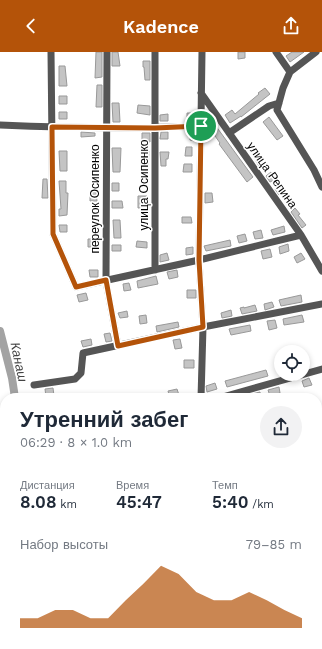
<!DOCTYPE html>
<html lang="ru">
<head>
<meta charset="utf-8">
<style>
	:root { --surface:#fff; --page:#f2f2f3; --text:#1f2937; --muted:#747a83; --accent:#b45309 }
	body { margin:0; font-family:"Work Sans",sans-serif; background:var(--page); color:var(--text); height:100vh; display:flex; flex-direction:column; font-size:15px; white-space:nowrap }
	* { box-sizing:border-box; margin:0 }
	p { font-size:13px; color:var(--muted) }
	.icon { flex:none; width:22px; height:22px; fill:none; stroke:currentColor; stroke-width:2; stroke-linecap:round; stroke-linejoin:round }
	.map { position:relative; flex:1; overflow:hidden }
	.drawer { position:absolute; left:0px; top:341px; width:322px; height:256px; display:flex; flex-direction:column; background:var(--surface); border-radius:16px 16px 0 0; box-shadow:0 2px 6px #0003 }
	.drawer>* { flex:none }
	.tools { position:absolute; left:274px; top:293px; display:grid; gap:8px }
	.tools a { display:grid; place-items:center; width:36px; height:36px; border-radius:50%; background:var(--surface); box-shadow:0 2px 6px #0003; font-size:20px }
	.pin { position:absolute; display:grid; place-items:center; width:34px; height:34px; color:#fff; margin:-17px; border:2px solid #fff; border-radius:50%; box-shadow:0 1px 4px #0007 }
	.round { display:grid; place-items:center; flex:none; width:42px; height:42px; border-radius:21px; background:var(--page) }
	.overview { display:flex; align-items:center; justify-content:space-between; height:68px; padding:0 20px }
	h1 { font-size:22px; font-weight:600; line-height:30px }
	.metrics { display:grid; grid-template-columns:repeat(3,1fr); gap:6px; height:68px; padding:4px 20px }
	.metrics div { display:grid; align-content:center }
	.metrics b { font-size:17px; font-weight:600 }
	.metrics small { font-size:11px; font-weight:400 }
	.metrics p { font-size:11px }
	.chart { height:112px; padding:8px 20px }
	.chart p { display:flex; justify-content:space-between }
	.chart svg { width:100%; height:72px; margin-top:4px; fill:var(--accent); opacity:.7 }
	header { display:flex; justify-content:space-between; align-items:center; height:52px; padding:0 20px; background:var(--accent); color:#fff; font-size:18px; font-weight:600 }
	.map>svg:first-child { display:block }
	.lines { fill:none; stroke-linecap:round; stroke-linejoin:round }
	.river { stroke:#a3a3a3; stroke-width:8 }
	.building { fill:#c4c4c4; stroke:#999 }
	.major-casing { stroke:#dbdbdb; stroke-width:11 }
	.minor { stroke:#555; stroke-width:7 }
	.major { stroke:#000; stroke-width:9 }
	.route-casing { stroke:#fff; stroke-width:8 }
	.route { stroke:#b45309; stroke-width:5 }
	.labels { text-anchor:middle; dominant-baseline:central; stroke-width:3; stroke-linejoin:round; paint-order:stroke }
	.street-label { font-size:12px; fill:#000; stroke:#fff }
	.water-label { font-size:13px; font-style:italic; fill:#444; stroke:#fff }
</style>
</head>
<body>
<header><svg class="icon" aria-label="back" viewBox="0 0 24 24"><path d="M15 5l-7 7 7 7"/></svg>Kadence<svg class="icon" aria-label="share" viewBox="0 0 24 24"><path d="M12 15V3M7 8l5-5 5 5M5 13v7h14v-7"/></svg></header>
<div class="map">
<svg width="322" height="597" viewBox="0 0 322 597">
	<rect width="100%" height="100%" fill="#fff"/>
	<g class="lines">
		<!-- river -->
		<path class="river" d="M0,279L12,326L15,346
			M0,431L5,424"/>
	</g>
	<!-- building -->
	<path class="building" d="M96,0H102V25L95,26Z
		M112,0H118L120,14H112Z
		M238,0H245V6L238,7Z
		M292,0H304L290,10L286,4Z
		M143,9H150V28H145L144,15H143Z
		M59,14H65L67,34H59Z
		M97,33H102V55H96Z
		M265,36L270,42L241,65V64L230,71L225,63L232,58L235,62L259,42L258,41Z
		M59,44H67V52H59Z
		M112,51H119L120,70H113Z
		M138,53L150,54V63L137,61Z
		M59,60H67V67H59Z
		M187,61H195V69L187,68Z
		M168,62V69H160V63Z
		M269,65L283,84L277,88L263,70Z
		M210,66L253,125L247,130L219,92L220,91L206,71Z
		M190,79H195V89L190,88Z
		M81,80L95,81V84L81,85Z
		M161,80H168V87H160Z
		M142,81H150V90L142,89Z
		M186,95H192V104H185Z
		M112,96H121L120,120H113Z
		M59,99H67V119H60Z
		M142,99H149L148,118H141Z
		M160,100H169L168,107H166V114H161Z
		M263,105L267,112L260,116L256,109Z
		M184,112H192V120H183Z
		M271,120L276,127L270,130L266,124Z
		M43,127H47L48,146H42Z
		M59,129H66V141H68L67,163L59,164V157H61Z
		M112,131H119V139H112Z
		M281,132L285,138L279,143L275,137Z
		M90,140H96L97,149H90Z
		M205,141H212L213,150L205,151Z
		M138,144H147V156H138Z
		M112,149H122L123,156H112Z
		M295,156L300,162L298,163L306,173L302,176L291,160Z
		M182,165H191L192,171H182Z
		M113,168H120L121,186H114Z
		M59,173H67V180H60Z
		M284,174L285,180L273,183L271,178Z
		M261,178L263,186L255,187L253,180Z
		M245,182L247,189L239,191L237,184Z
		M88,187H96V195H88Z
		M230,188L231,194L206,199L204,194Z
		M137,189L147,190V196L136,195Z
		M288,192L289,199L280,202L279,195Z
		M112,193H121V199H112Z
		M193,195V202L186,203V196Z
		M270,197L272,205L263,207L261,199Z
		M167,201L169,208L160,210V203Z
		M301,201L305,207L297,211L294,205Z
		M89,218H98V225H90Z
		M177,218L178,225L169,227L167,220Z
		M156,224L158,232L138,236L137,229Z
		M129,231L131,238L124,239L123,232Z
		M187,238H196V246H187Z
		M86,241L88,248L79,250L77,243Z
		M301,243L302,250L281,254L279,248Z
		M272,250L274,255L265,258L264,252Z
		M255,253L257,259L242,262L240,256L244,255V256Z
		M231,258L232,264L222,266L221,261Z
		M127,259L128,265L120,266L118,261Z
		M146,263L147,271L140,272L139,264Z
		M302,263L304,270L284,273L283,267Z
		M275,268L277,276L269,278L267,269Z
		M178,270L179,275L157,280L156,274Z
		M250,273L251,279L231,283L229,277Z
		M110,281L112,289L106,290L104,282Z
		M91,287L92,293L83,295L81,289Z
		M180,287L182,296L175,297L173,288Z
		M184,308H194V316H184Z
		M266,318L268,324L227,335L225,329Z
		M309,326L312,333L304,335L302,329Z
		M215,331L217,337L207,340L206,334Z
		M279,335L280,341L270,344L268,338Z
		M53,336L54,344L46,345L45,337Z
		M177,337L180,346H170L168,339Z
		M260,340L261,346H249L248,343Z
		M322,517V529H317V518Z
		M317,545H322V597H280L279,592H317Z
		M106,592H120L121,597H107Z
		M130,592H143L144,597H131Z
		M180,592H193L194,597H181Z
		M204,592H218L219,597H205Z"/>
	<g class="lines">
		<!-- major casing -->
		<g class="major-casing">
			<path id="major" d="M317,477H322
				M0,485H5
				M166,592L167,597"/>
		</g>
		<!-- minor -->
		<path class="minor" d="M51,0L53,182L76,235L199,208L301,183
			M107,0L106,229L118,294
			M155,0V218
			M276,0L290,20L283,36L277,58L314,118L322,135
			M290,20L316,0
			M201,41L301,183L322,219
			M0,73C67,76 134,77 201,74
			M229,81L269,54L279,51
			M34,333L75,327L81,321L83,301L203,275L322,252
			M201,346L203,275L199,208L202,0
			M219,346L322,317
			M317,390L322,389
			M19,597V592
			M52,597L53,592"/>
		<!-- major -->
		<use href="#major" class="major"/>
	</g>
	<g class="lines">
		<!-- route casing -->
		<g class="route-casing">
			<path id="route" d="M201,74L199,208L203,275L118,294L106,228L76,235L53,182L52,75L155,76Z"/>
		</g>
		<!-- route -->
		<use href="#route" class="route"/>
	</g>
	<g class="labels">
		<!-- street labels -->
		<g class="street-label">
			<text transform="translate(272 123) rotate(55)">улица Репина</text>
			<text transform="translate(144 133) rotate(-90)">улица Осипенко</text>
			<text transform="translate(95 147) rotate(-90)">переулок Осипенко</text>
		</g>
		<!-- water labels -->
		<g class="water-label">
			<text transform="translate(19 310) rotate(78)">Канаш</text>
		</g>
	</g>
</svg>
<div class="tools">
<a><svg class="icon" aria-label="locate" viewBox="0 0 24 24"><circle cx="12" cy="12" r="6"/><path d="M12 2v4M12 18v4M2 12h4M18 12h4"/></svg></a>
</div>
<div class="pin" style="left:201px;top:74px;background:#1e9e55"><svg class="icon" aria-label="arrive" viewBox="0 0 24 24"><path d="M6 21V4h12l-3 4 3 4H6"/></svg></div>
<section class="drawer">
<div class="overview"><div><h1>Утренний забег</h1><p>06:29 · 8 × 1.0 km</p></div><a class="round"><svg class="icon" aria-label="share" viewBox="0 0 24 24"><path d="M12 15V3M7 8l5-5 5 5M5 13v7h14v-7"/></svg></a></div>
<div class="metrics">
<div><p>Дистанция</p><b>8.08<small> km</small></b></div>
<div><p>Время</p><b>45:47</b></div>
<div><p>Темп</p><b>5:40<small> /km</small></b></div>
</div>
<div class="chart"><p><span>Набор высоты</span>79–85 m</p>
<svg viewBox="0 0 160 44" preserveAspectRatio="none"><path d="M0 44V38L10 38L20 33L30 33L40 38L50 38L60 27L70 17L80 6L90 11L100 22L110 27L120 27L130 22L140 27L150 33L160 38V44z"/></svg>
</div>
</section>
</div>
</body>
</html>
